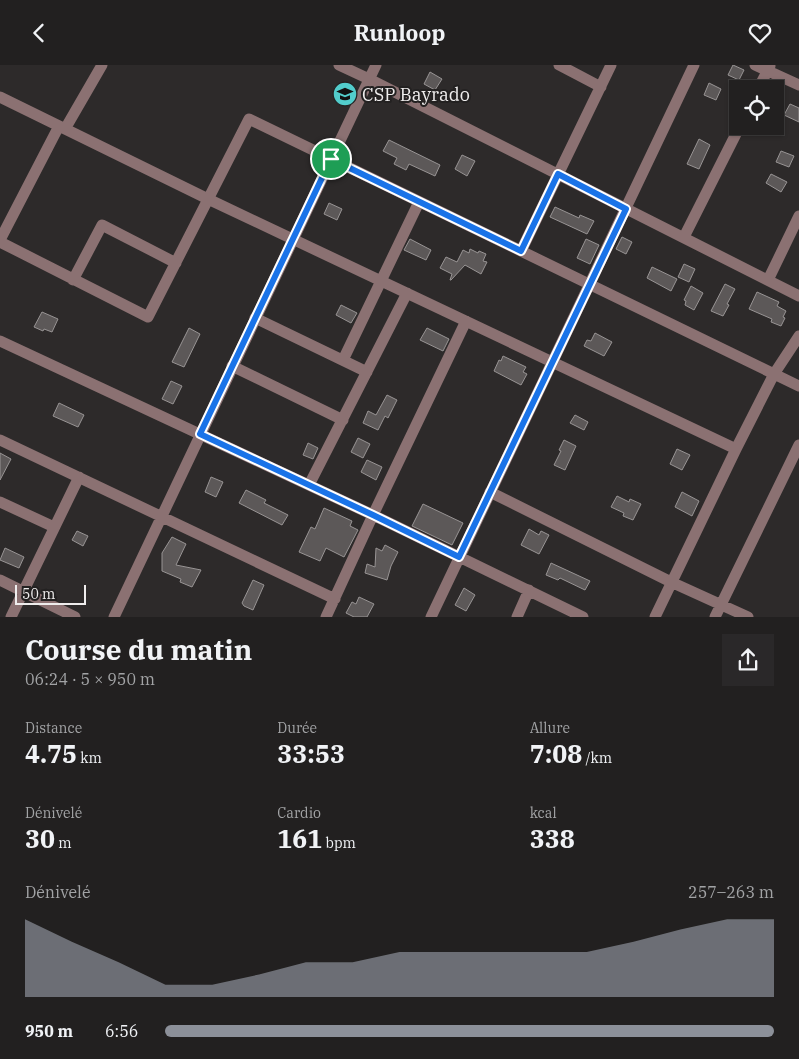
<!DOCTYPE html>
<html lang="fr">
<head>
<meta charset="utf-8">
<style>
	:root { --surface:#222020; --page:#2a2829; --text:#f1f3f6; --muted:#a2a3a5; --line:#3f3e3e; --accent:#8c9099 }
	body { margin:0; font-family:"IBM Plex Serif",serif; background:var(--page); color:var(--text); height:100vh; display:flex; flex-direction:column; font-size:19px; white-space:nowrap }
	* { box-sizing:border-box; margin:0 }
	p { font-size:16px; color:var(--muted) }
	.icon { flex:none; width:28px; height:28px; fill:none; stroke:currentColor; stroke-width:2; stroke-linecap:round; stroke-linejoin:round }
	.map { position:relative; height:552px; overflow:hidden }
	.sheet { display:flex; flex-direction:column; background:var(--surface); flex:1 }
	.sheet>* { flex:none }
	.controls { position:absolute; left:729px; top:15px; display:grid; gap:10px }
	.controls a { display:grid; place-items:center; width:55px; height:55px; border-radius:0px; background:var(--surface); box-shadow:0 1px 4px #0004,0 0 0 1px var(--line); font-size:25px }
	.scale { position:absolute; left:15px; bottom:12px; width:71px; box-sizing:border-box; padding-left:5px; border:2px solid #efeded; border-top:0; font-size:14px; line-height:18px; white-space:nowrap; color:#efeded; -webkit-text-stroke:4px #232121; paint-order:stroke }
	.pin { position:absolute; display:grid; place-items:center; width:42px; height:42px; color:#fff; margin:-21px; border:2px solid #fff; border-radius:50%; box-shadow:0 1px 5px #0007 }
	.round { display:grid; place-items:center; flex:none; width:52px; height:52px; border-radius:0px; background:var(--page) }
	.summary { display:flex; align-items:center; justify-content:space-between; height:85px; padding:0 25px }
	h1 { font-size:28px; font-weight:700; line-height:38px }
	.metrics { display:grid; grid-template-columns:repeat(3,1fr); gap:8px; height:85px; padding:5px 25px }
	.metrics div { display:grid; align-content:center }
	.metrics b { font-size:25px; font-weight:700 }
	.metrics small { font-size:14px; font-weight:400 }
	.metrics p { font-size:14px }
	.chart { height:140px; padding:10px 25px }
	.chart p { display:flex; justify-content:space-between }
	.chart svg { width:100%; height:90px; margin-top:5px; fill:var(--accent); opacity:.7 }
	ul { padding:0 25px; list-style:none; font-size:16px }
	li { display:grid; grid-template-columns:80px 60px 1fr; align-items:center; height:38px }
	li i { height:12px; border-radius:6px; background:var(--accent) }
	header { display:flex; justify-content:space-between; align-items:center; height:65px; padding:0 25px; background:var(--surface); font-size:22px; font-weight:700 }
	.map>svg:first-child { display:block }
	.building { fill:#5c5858; stroke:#989494 }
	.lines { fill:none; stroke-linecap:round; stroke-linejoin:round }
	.minor { stroke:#8b7172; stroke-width:11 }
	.route-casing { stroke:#fff; stroke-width:10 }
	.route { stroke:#1a73e8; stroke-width:6 }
	.labels { text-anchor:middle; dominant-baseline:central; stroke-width:4; stroke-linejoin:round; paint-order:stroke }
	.poi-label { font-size:18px; fill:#efeded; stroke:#232121; text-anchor:start }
</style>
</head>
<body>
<header><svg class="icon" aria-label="back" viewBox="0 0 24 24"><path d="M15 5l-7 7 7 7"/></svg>Runloop<svg class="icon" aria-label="heart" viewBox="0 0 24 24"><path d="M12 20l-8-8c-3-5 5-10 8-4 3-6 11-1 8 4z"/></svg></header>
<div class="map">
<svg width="799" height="552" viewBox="0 0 799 552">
	<rect width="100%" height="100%" fill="#2d2a2a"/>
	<!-- building -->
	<path class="building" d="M733,0L744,5L739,15L728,10Z
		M430,7L442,14L435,25L424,19Z
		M709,18L721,24L716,35L704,30Z
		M790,39L799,43V57L784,50Z
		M699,74L710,80L699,104L687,99Z
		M389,75L440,100L435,111L409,99L406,105L394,99L397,93L383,86Z
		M781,86L794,91L789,102L776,97Z
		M462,90L475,96L467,111L455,104Z
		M771,109L787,117L781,127L766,118Z
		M329,138L342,144L337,155L324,149Z
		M555,142L579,153L580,150L594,156L587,169L550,152Z
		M622,172L632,177L626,189L616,184Z
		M410,174L431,185L426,195L404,185Z
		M586,174L599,180L590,199L577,193Z
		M470,184L478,188L479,186L486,189L483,196L487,197L481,209L465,200L451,215H450L452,209L440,203L446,192L457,197L463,185L469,188Z
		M684,199L695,204L689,217L678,212Z
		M652,202L677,214L671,226L647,213Z
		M725,219L735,224L727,239L729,240L723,251L711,246Z
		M691,221L703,228L694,245L685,240L686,236L684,235Z
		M757,227L779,237L777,241L786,246L783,252L785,253L781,261L771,257L772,254L749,244Z
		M341,240L357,248L351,258L336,250Z
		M42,247L58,254L52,267L44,264L43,266L34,262Z
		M189,263L200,269L184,302L172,297Z
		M427,263L449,274L443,286L420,275Z
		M595,268L612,277L604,291L584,281L587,275L591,276Z
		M503,291L526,302L523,307L527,309L521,320L494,306L499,295L501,296Z
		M171,316L182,321L173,339L162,334Z
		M387,330L397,335L388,353L385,351L378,365L363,358L368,346L376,350Z
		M59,338L84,350L78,362L53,351Z
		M575,350L588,357L584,365L570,358Z
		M358,373L370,379L363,393L351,387Z
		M564,375L576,381L565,405L554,400L561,386L559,385Z
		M308,378L318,383L313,394L303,390Z
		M677,384L690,390L682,405L670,399Z
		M0,388L11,394L0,415Z
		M367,395L382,402L376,415L361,407Z
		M211,412L223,417L216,432L205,427Z
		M246,425L266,435L264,438L288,450L282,460L239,438Z
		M682,427L699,436L692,451L675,442Z
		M617,431L629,437L630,434L641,439L633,455L623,451L624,448L611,442Z
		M423,439L463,458L452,480L412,461Z
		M324,443L352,456L350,461L358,465L344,492L326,483L320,496L299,487L311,462L315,464Z
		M529,464L539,470L541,466L549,470L539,489L521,480Z
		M77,466L88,471L83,481L72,475Z
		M172,472L186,479L176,500L201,505L192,522L180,517L181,514L162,506V488Z
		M385,480L398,487L391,501L387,515L365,508L367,499L375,502L376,483L382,486Z
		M5,483L24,492L19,503L0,495Z
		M551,498L590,516L585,525L560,513L558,515L546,510Z
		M253,515L264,520L253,545L244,541L242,538Z
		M464,523L475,530L466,546L455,540Z
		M359,532L374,539L367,552H354L346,548L352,537L356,539Z"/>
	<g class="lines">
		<!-- minor -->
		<path class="minor" d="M339,0L369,14L799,231
			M559,0L601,22
			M755,0L799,20
			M758,24L770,1
			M0,32L208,134L736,384
			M65,64L102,0
			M684,172L740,61
			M0,175L59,61
			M0,177L148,252L249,54L799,321
			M521,186L611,0
			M73,215L102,160L176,198
			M768,215L799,151
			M255,253L367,307
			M0,276L373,450L583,552
			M343,295L419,137
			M232,301L343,355
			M0,375L335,534
			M309,420L407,228
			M490,427L671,517L748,552
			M0,437L54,462
			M0,515L75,552
			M11,552L79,412
			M114,552L376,0
			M326,552L373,450L466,256
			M431,552L694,0
			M517,552L529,525
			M655,552L736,384L774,309L799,271
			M715,552L799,380"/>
	</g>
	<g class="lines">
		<!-- route casing -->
		<g class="route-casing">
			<path id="route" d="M331,94L521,186L558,109L626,144L459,492L373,450L200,369Z"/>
		</g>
		<!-- route -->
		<use href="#route" class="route"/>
	</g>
	<!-- icons -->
	<defs>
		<g id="school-disc" transform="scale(1.25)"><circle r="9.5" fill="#52cdcc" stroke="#232121"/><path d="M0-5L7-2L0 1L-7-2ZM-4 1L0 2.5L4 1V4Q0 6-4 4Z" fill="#111"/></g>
	</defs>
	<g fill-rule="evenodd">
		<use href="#school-disc" x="345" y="29"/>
	</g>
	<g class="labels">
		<!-- poi labels -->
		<g class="poi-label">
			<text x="362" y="29">CSP Bayrado</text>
		</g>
	</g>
</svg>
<div class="controls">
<a><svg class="icon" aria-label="locate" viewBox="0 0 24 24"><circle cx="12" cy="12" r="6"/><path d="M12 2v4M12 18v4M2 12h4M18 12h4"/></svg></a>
</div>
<div class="scale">50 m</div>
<div class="pin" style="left:331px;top:94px;background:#1e9e55"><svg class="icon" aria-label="arrive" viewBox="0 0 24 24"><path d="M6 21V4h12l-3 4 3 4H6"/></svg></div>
</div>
<section class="sheet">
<div class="summary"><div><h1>Course du matin</h1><p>06:24 · 5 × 950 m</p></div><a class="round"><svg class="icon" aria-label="share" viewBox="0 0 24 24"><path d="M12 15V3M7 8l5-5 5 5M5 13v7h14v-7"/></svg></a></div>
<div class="metrics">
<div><p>Distance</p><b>4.75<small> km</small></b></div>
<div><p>Durée</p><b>33:53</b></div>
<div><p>Allure</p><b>7:08<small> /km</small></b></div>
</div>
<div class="metrics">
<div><p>Dénivelé</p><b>30<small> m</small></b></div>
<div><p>Cardio</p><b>161<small> bpm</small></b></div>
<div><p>kcal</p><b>338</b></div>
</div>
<div class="chart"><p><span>Dénivelé</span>257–263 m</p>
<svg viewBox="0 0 160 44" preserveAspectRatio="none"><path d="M0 44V6L10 17L20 27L30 38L40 38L50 33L60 27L70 27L80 22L90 22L100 22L110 22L120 22L130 17L140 11L150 6L160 6V44z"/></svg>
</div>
<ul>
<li><b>950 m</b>6:56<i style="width:100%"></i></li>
</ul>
</section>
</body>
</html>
